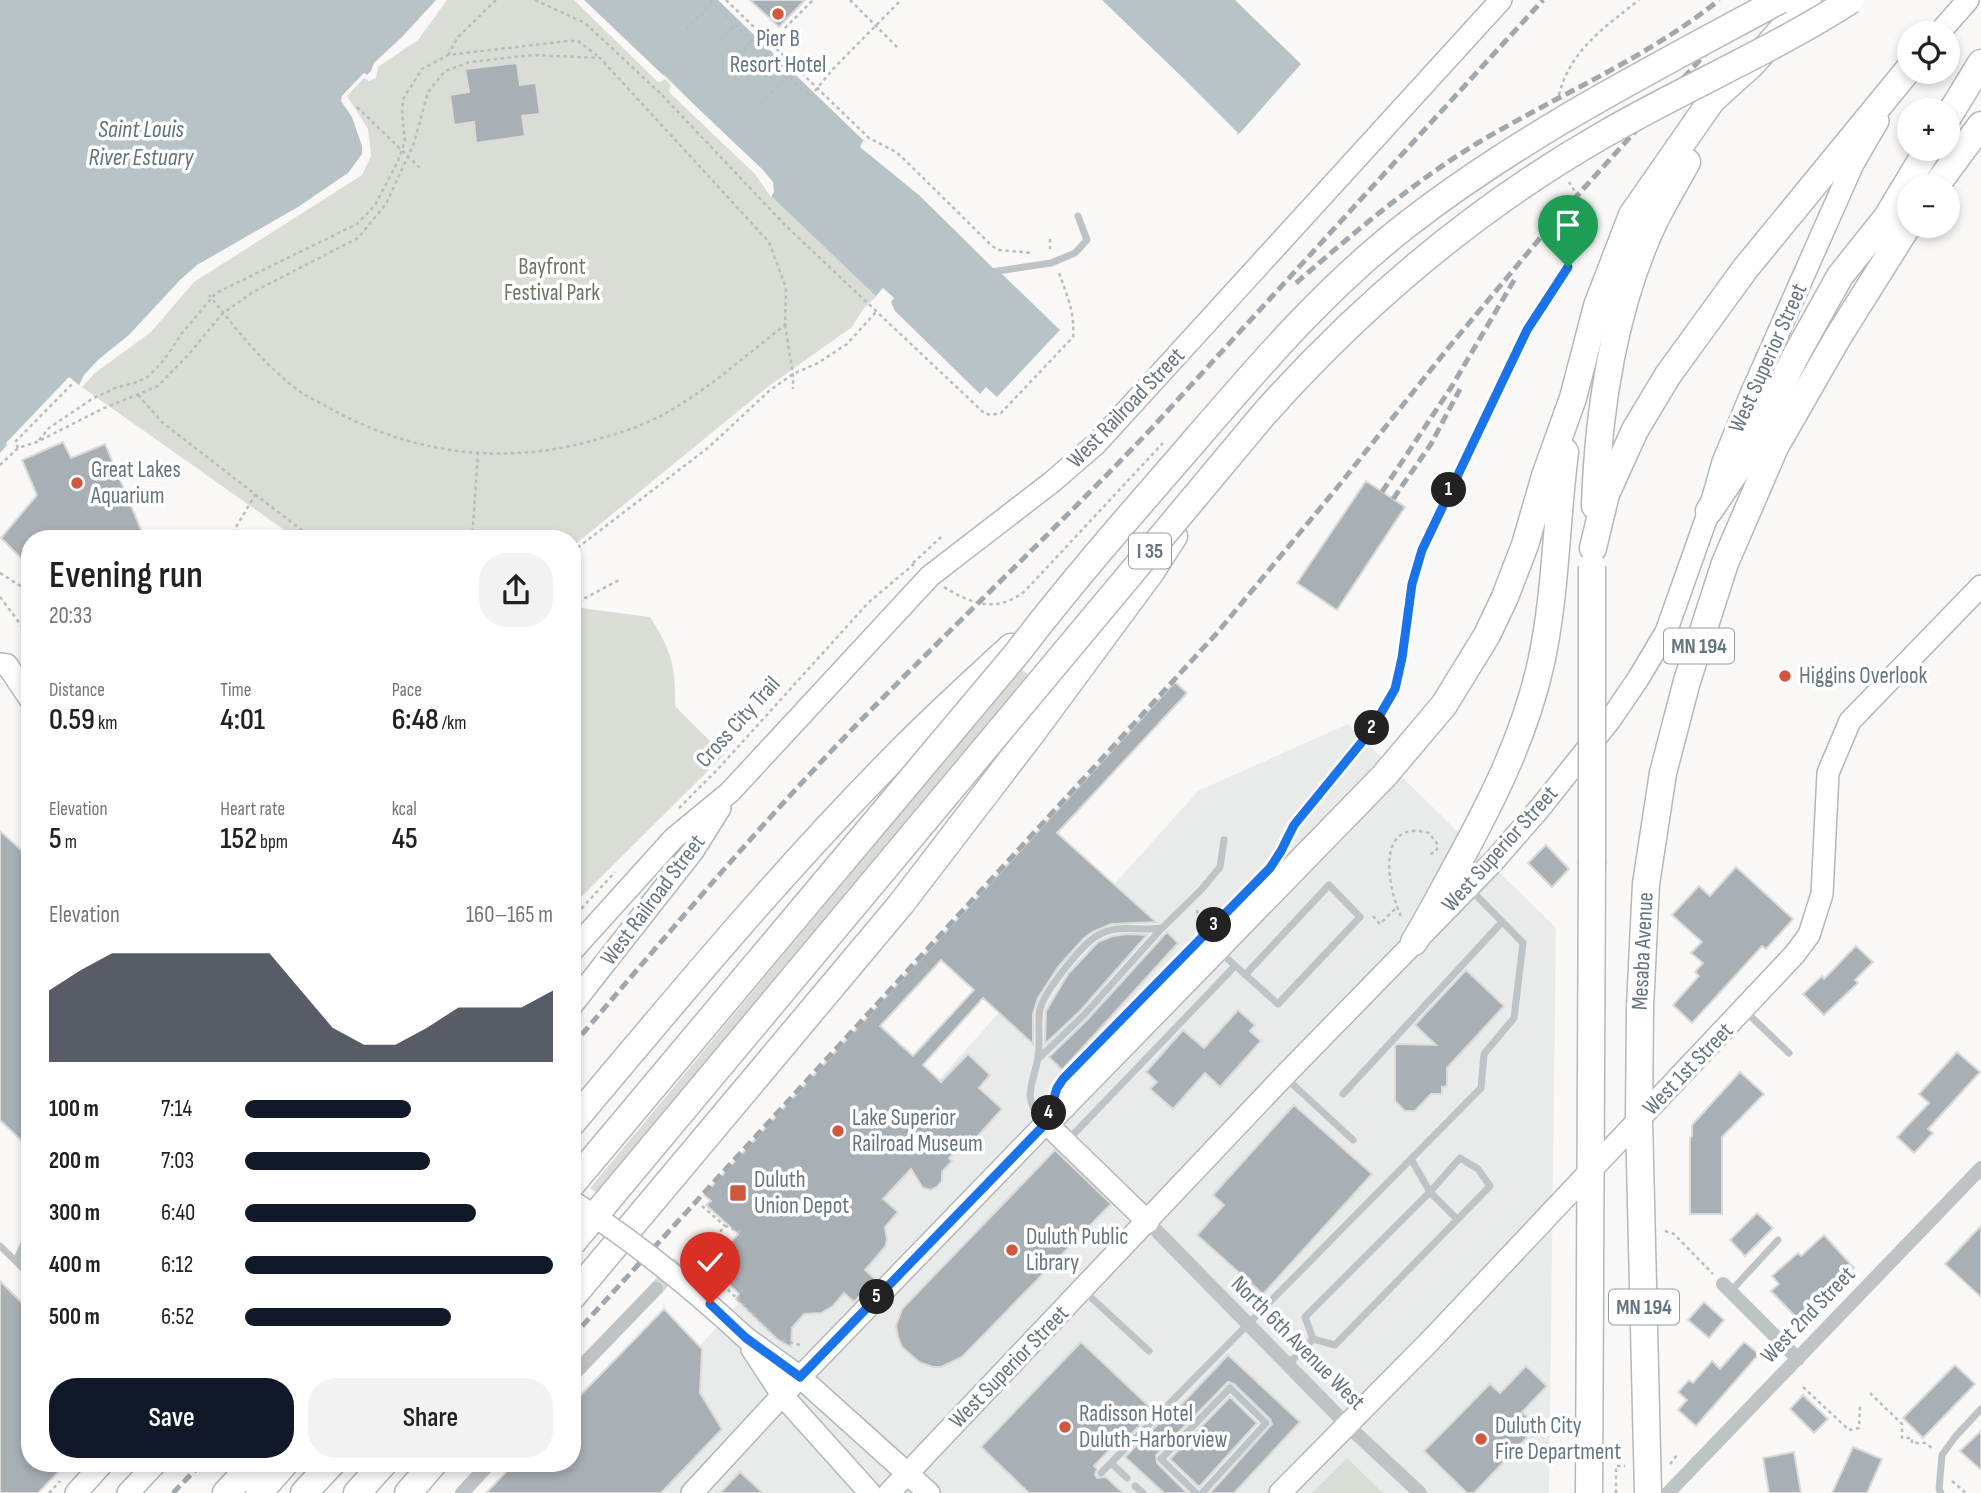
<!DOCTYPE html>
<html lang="en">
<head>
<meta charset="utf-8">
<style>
	:root { --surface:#fff; --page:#f2f2f2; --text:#202124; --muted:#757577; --accent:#111827 }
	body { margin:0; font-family:"Sofia Sans Condensed",sans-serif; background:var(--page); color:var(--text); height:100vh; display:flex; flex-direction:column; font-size:26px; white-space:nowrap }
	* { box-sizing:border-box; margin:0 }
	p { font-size:23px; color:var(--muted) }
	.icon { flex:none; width:38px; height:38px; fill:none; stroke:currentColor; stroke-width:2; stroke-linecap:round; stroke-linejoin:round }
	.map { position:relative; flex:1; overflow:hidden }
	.side { position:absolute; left:21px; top:530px; width:560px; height:942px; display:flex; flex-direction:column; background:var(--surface); border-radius:28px; box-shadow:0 4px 10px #0003 }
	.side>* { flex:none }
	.tools { position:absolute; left:1897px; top:21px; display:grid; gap:14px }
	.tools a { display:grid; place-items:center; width:63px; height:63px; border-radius:50%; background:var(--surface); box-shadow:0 4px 10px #0003; font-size:35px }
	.pin { position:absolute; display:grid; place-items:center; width:60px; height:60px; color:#fff; margin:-72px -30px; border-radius:50% 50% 50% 0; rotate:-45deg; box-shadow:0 0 7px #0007 }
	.pin .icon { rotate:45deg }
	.km { position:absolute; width:35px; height:35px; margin:-18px; border-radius:50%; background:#222; color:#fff; font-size:19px; line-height:35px; text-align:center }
	.round { display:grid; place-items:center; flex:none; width:74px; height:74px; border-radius:28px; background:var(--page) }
	.headline { display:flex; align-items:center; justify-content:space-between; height:119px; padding:0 28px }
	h1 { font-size:38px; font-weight:600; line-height:52px }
	.stats { display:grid; grid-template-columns:repeat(3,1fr); gap:10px; height:119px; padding:7px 28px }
	.stats div { display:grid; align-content:center }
	.stats b { font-size:30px; font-weight:600 }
	.stats small { font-size:19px; font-weight:400 }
	.stats p { font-size:19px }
	.chart { height:196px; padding:14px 28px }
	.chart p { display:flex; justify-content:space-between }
	.chart svg { width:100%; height:126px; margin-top:7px; fill:var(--accent); opacity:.7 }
	.button { display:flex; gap:14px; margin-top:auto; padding:14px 28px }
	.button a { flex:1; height:80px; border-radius:28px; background:var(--accent); color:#fff; font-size:28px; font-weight:600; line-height:80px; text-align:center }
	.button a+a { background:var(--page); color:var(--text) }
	ul { padding:0 28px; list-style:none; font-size:23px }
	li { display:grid; grid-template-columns:112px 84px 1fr; align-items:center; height:52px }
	li i { height:18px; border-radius:9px; background:var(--accent) }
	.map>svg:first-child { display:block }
	.built { fill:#e9eaea }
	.green { fill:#d9ddd6 }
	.water { fill:#b7c3c6 }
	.pier { fill:#f9f8f7 }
	.building { fill:#a8afb5; stroke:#dadad9; stroke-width:2; fill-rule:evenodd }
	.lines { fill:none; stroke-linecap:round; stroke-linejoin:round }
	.street-tunnel { stroke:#d4d7d9; stroke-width:14; stroke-dasharray:14 7; stroke-linecap:butt }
	.secondary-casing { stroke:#b1b7bb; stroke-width:24 }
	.highway-casing { stroke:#b4b8bb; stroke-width:29 }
	.path { stroke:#b9bcbe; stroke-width:2.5; stroke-dasharray:3.5 3.5; stroke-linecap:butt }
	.lane { stroke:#bec3c6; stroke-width:7 }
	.street { stroke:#bec3c6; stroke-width:14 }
	.secondary { stroke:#fff; stroke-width:21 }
	.highway { stroke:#fff; stroke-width:26 }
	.rail { stroke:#a1a7ac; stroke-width:5; stroke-dasharray:10 5; stroke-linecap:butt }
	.secondary-bridge-casing { stroke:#b1b7bb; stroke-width:24; stroke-linecap:butt }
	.highway-bridge-casing { stroke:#b4b8bb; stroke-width:29; stroke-linecap:butt }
	.secondary-bridge { stroke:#fff; stroke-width:21 }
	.highway-bridge { stroke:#fff; stroke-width:26 }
	.route-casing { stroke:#fff; stroke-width:14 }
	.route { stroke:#1a73e8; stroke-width:9 }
	.poi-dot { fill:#d2583d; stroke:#fff; stroke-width:2.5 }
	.labels { text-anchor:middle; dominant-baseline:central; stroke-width:7; stroke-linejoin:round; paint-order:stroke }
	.shield { fill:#fff; stroke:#949ea5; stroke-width:2 }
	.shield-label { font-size:21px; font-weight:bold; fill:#66757e }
	.poi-label { font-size:23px; fill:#66757e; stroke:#fff; text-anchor:start }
	.park-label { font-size:23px; fill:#697765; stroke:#fff }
	.street-label { font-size:23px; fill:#66757e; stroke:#fff }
	.water-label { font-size:24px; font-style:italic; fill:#617378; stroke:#fff }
</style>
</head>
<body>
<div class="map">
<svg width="1981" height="1493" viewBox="0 0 1981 1493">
	<rect width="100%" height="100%" fill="#f9f8f7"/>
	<!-- built -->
	<path class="built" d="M1348,724L1556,928L1549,1493H568L1198,791Z"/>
	<!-- green -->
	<path class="green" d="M444,0H578L665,74L757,172L771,196L877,296L864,308L852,327L769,386L572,547V539H297L79,385L342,96L364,73L370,78L375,65Z
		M572,601L581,608L650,617C671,650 676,666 675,706L724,755L572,906Z
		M1021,669L1028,674L596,1192L590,1188Z
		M1347,1458L1383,1493H1312Z"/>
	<!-- water -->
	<path class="water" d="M0,0H444L375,65L370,78L364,73L342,96L348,102L367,156L360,173L192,279L79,385L69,377L6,443L7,445L0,453Z
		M578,0H718L1060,330L997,397L986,387L980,394L895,311L891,302L894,298L883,288L876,296L771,196L757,172L675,85L665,75L660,79Z
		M1102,0H1235L1301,64L1240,133L1236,135L1179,79L1181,76Z"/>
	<!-- pier -->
	<path class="pier" d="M436,0H447L418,40L378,67L376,78L369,81L364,78L347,96L368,129L371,156L362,175L194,282L151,332L95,373L82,387L79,385L84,375L99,359L129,335L180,280L197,265L298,207L348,173L362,154V146L352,117L341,101L342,96L364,73L367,75L371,71L374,63L402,37Z
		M574,0H584L763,170L773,182L774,192L771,197L755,174L669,92L671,85L665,79L661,82H658Z
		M1181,76L1238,133L1233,137L1180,85L1178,80Z
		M863,141L874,147L999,267L993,268L920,196L860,147Z"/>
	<!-- building -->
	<path class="building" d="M750,0H805L779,27Z
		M517,63L520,85L536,83L540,114L522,116L525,136L476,143L474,122L454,125L450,95L469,92L465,69Z
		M63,442L71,458L105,444L145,539H30V567L1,538L37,495L22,460Z
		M1366,481L1405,507L1337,610L1297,583Z
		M1175,682L1187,693L1057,833L1156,922L1111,924L1092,932L1084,938L1058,967L1038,998L1033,1014V1044L983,998L923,1065L941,1082L968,1054L990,1075L979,1088L1002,1109L974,1140L970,1136L949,1158L952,1161L942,1172V1181L937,1187L931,1190L923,1188L911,1169L883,1199L898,1212L885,1227L887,1240L885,1247L865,1270L875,1279L854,1302L844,1293L833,1306L821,1313L804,1314L792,1328L791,1347L777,1339L736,1299L739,1294L710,1266L738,1234L706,1205L711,1201L704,1195ZM941,960L974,990L913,1056L880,1026Z
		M0,831L30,858V1149L0,1120Z
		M1546,845L1569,869L1552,887L1528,863Z
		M1736,867L1793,919L1766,949L1762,946L1692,1023L1673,1005L1699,976L1695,972L1703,963L1691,953L1702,942L1672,915L1699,886L1710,896Z
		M1167,932L1178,943L1062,1070L1049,1057L1088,1019Z
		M1128,934L1147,935L1080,1011L1045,1044L1046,1011L1068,974L1098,942L1113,936Z
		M1856,946L1873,962L1855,980L1858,983L1824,1015L1803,994L1822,976L1824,979Z
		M1466,970L1504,1006L1447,1068V1086L1442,1087V1094H1431L1415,1111H1405L1395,1101V1046L1397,1044L1436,1045L1415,1025Z
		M1238,1010L1255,1025L1250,1031L1261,1041L1220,1087L1205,1073L1173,1109L1150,1089L1157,1082L1146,1072L1183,1030L1204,1048Z
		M1957,1052L1980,1072L1928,1129L1933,1133L1914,1153L1897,1137L1929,1103L1919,1094Z
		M1740,1072L1764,1094L1722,1137V1214H1690V1138L1692,1136V1125Z
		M1294,1105L1372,1174L1263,1294L1197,1235L1224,1205L1213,1195Z
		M1055,1150L1111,1204L962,1357L941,1367H933L919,1362L902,1347L898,1337L896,1326L902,1309Z
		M1757,1213L1773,1228L1745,1256L1730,1240Z
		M1981,1226V1297L1945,1264Z
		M1824,1235L1854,1268L1799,1320L1771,1291L1779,1284L1772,1276L1798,1253L1801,1256Z
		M0,1281L30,1311V1463H67L38,1493H0Z
		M1704,1302L1724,1320L1709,1338L1688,1320Z
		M664,1309L702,1349L700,1393L722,1429L661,1493H486L515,1463H572V1404Z
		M1081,1342L1154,1411L1116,1449L1113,1446L1094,1466L1097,1469L1095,1474L1097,1478L1106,1477L1123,1493H1029L981,1447Z
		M1744,1342L1759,1354L1696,1426L1678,1410L1687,1400L1678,1392L1689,1380L1693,1383L1712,1361L1720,1369Z
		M1228,1355L1300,1422L1234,1493H1210L1272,1424L1270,1419L1234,1384L1228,1382L1156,1455L1157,1463L1187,1493H1164L1125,1457L1163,1419L1166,1421Z
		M1955,1365L1975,1384L1923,1438L1903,1418Z
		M1526,1366L1547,1386L1522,1412L1537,1427L1474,1493H1467L1424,1451L1490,1384L1500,1393Z
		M1803,1395L1828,1419L1814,1433L1790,1409Z
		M1230,1397L1257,1423L1199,1487L1170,1459Z
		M1981,1431V1470L1960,1451Z
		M1853,1447L1882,1459L1867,1493H1832Z
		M1794,1452L1801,1493H1769L1763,1458Z
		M740,1472L763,1493H720Z"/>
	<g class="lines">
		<!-- street-tunnel -->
		<path class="street-tunnel" d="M656,1289L682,1260"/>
		<!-- secondary casing -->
		<g class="secondary-casing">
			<path id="secondary" d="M1939,33L1968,0
				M0,664L7,665L30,699
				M572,951L674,838L730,792L930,576L1052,482L1096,444L1501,0
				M572,1005L693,851L720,808
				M746,1338L800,1377L929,1493
				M752,1349L782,1395L870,1493
				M76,1493L103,1463
				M128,1493L156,1463
				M692,1493L776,1402L1046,1123L1148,1222
				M889,1493L1284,1076L1493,862L1540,808L1610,720L1638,679L1666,632L1709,511L1723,462L1751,394L1853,164L1878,121
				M1280,1493L1431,1340L1794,955L1809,935L1822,894L1828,773L1850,721L1981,586"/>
		</g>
		<!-- highway casing -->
		<g class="highway-casing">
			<g id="highway">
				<path d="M1948,117L1981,63"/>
				<path d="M1935,187L1981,125"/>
				<path d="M1875,237L1928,149"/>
				<path d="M1595,506C1598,411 1614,304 1656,218C1666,199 1677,180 1687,162"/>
				<path d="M1709,511L1745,458L1796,355L1840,276L1883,222"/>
				<path d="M1593,548L1606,494L1635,430L1668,375L1745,269L1908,70"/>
				<path d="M1414,942C1430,916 1443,890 1458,863C1493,799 1525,735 1541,663C1556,594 1556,522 1565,452"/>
				<path d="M572,1123C680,994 788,864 907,745C941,711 976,679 1011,647"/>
				<path d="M1046,1123L1384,776L1444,705L1487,635L1505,597L1525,545L1545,476L1573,398L1597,306L1632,215L1712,100L1752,64L1808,0"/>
				<path d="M572,1297L901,904L1032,733L1151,572L1174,536"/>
				<path d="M226,1493L254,1463"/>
				<path d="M259,1493L285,1463"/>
				<path d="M304,1493L332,1463"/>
				<path d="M357,1493L384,1463"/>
				<path d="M408,1493L434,1463"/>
				<path d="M1589,1493L1592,864"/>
				<path id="s1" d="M1648,1493L1639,1120L1640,1007L1646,884L1663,773L1687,681L1725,563L1775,447L1838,337L1909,224"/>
			</g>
		</g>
		<!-- path -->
		<path class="path" d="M535,0L585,23L660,93L786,226L984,413L991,415L1001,413L1073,337C1075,313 1067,295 1059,273
			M710,0L810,97L833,69L901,0
			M726,0L869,138L896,152L906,161L992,246L999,250L1033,253
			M850,0L898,48
			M686,30L712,3
			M721,39L735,25
			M770,43L813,0
			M448,55L458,37L496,0
			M739,56L752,41
			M757,73L770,59
			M1559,95C1570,50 1605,27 1639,0
			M761,103L788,76
			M357,107L420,168
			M1050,239V249
			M785,325L793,374V389
			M138,395L163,423L313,539
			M39,440L49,428L92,399L115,388L134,383L148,377L164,360L182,333L216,293L357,224L375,205L398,161L405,141L402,113L403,99L422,69L448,55L567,41H578L600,58
			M18,448L15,442L74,382
			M0,465L18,448L37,442L102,409L158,386L189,354L222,314L253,292L358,238L386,204L414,143L428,92L445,71L470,62L533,55L600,58L769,242L786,288L785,325C746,355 709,389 666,413C646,424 624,432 602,438C510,466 416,456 331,409C321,403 309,398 299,391C261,362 238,331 209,295
			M229,539L255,495
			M472,539L478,453
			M572,552L709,447L769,391L793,374L818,363L847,344L876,312
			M913,563L941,537
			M0,573L30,592
			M944,587C973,605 997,613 1025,591L1163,443
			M0,597L30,637
			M572,605L621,579
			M679,808L718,769L868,603L914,564
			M1283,848C1311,790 1365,749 1393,691C1404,670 1404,642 1407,618C1410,595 1415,573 1422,550L1527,330L1568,267L1589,231L1590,216L1569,182
			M1197,910L1201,931
			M1373,916L1380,924L1397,907
			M1401,916C1391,896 1376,835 1412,831C1417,830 1424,832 1429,833L1438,845L1436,852L1427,855
			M572,919L615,872
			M702,1206L725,1226
			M1665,1231L1674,1234L1713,1274
			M741,1232L725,1226L696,1259L772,1332
			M738,1299L743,1289
			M783,1340L803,1346
			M1803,1387L1849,1430L1859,1428L1860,1406
			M1870,1393L1902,1424V1438H1912V1443H1925L1932,1448
			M1670,1464L1677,1455
			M1952,1481L1966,1493
			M49,1493L60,1481
			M1616,1493V1466H1625"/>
		<!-- lane -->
		<path class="lane" d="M998,271L1051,263L1075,253L1087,240L1078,216
			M1220,952L1278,1004L1360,917L1329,885L1245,975
			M1745,1011L1789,1053
			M1038,1059L1084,1015L1162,928L1201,890L1220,867L1224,840
			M1287,1079L1353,1140
			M1343,1094L1502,922
			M1043,1121C1020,1096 1034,1085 1038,1057C1041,1041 1037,1024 1040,1009C1044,992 1080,947 1095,937C1119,922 1136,932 1162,928
			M1068,1140L1235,966
			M1460,1158L1478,1169L1490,1186L1335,1345L1313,1339L1305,1317L1430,1192Z
			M1411,1159L1430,1192L1457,1219
			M0,1246L30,1275
			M16,1261L30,1230
			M1731,1291L1778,1240
			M1085,1292L1149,1351
			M1288,1365L1313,1339
			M1111,1463L1127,1478
			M1101,1473L1481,1088L1484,1054L1514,1018L1523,943L1471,890
			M1135,1486L1143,1493
			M1196,1493L1161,1459L1230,1388L1266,1423L1202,1493
			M1941,1493L1939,1489L1942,1455L1955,1437L1981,1409"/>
		<!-- street -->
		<path class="street" d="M1148,1222L1347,1425L1420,1493
			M1723,1284L1798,1359
			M572,1376L656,1289
			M462,1493L490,1463
			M1668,1493L1981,1168"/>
		<!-- secondary -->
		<use href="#secondary" class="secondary"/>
		<!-- highway -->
		<use href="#highway" class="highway"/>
		<!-- rail -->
		<path class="rail" d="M1296,283C1355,232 1414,181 1481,141C1560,94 1647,58 1719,0
			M1382,492L1452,386L1516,277
			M1393,499L1431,444L1460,389
			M572,1046C667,935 761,823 863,718C958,621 1057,528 1151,429L1543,0
			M572,1337L1217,633L1336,489L1449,347L1556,219L1754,0
			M173,1493L202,1463"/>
		<!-- secondary-bridge casing -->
		<g class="secondary-bridge-casing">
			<path id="secondary-bridge" d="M572,1201C635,1242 691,1287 746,1338"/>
		</g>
		<!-- highway-bridge casing -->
		<g class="highway-bridge-casing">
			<path id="highway-bridge" d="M1592,864V566
				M572,1184L1018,652C1073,580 1132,513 1191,445C1259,366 1326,287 1409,223C1524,134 1653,69 1780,0
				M572,1243L1264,414C1363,303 1474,209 1603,135C1684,88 1772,51 1851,0"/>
		</g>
		<!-- secondary-bridge -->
		<use href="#secondary-bridge" class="secondary-bridge"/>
		<!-- highway-bridge -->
		<use href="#highway-bridge" class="highway-bridge"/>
	</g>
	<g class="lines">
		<!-- route casing -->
		<g class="route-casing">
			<path id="route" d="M710,1304L746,1338L800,1377L1046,1123L1057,1088L1063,1079L1270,868L1281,851L1294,825L1370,732L1395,689L1402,658L1412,584L1422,550L1527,330L1568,267"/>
		</g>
		<!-- route -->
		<use href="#route" class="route"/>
	</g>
	<!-- markers -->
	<g class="poi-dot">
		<circle cx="778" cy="14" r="7"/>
		<circle cx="77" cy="483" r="7"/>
		<circle cx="1785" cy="676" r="7"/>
		<circle cx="838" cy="1131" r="7"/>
		<rect x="729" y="1184" width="18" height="18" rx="3.5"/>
		<circle cx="1012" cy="1250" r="7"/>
		<circle cx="1065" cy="1427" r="7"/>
		<circle cx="1481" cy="1439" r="7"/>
	</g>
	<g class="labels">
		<!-- shield labels -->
		<g class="shield">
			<rect x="1129" y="533.5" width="42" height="35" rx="5"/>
			<rect x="1664" y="628.5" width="70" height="35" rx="5"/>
			<rect x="1609" y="1289.5" width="70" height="35" rx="5"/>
		</g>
		<g class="shield-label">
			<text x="1150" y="551">I 35</text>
			<text x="1699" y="646">MN 194</text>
			<text x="1644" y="1307">MN 194</text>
		</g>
		<!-- poi labels -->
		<g class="poi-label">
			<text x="778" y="39" text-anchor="middle">Pier B<tspan x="778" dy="26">Resort Hotel</tspan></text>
			<text x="91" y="470">Great Lakes<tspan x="91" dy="26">Aquarium</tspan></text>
			<text x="1799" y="676">Higgins Overlook</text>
			<text x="852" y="1118">Lake Superior<tspan x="852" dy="26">Railroad Museum</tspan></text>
			<text x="754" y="1180">Duluth<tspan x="754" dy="26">Union Depot</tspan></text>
			<text x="1026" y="1237">Duluth Public<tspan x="1026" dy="26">Library</tspan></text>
			<text x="1079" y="1414">Radisson Hotel<tspan x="1079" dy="26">Duluth-Harborview</tspan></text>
			<text x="1495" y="1426">Duluth City<tspan x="1495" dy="26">Fire Department</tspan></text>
		</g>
		<!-- park labels -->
		<g class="park-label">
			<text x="552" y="267">Bayfront<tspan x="552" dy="26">Festival Park</tspan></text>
		</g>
		<!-- street labels -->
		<g class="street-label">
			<text transform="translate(1768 358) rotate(-66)">West Superior Street</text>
			<text transform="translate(1126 408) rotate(-46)">West Railroad Street</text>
			<text transform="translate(738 722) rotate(-48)">Cross City Trail</text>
			<text transform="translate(1500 849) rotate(-48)">West Superior Street</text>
			<text transform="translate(653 900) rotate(-53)">West Railroad Street</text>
			<text stroke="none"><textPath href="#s1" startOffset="542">Mesaba Avenue</textPath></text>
			<text transform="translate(1688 1069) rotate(-46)">West 1st Street</text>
			<text transform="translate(1808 1315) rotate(-46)">West 2nd Street</text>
			<text transform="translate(1298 1343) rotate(45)">North 6th Avenue West</text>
			<text transform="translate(1009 1367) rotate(-46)">West Superior Street</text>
		</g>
		<!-- water labels -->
		<g class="water-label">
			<text x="141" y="129">Saint Louis<tspan x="141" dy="28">River Estuary</tspan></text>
		</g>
	</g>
</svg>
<div class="tools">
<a><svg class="icon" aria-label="locate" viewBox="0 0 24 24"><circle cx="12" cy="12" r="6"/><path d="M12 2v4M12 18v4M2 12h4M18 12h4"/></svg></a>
<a>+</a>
<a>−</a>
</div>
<div class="pin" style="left:1568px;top:267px;background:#1e9e55"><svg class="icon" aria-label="arrive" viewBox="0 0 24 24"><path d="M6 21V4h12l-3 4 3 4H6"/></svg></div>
<div class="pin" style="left:710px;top:1304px;background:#d93025"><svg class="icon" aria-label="check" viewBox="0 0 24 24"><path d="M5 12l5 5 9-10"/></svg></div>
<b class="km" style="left:1449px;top:490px">1</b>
<b class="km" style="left:1372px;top:728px">2</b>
<b class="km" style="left:1214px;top:925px">3</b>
<b class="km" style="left:1049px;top:1113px">4</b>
<b class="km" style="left:877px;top:1297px">5</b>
<section class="side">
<div class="headline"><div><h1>Evening run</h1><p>20:33</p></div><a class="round"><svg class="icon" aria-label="share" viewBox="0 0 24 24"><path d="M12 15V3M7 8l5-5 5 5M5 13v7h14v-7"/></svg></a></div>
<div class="stats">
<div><p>Distance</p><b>0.59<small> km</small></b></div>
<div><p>Time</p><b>4:01</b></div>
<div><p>Pace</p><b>6:48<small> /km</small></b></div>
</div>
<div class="stats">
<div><p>Elevation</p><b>5<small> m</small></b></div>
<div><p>Heart rate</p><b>152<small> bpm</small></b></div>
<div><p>kcal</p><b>45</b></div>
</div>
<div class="chart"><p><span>Elevation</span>160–165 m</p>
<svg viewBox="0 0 160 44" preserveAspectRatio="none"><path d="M0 44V19L10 12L20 6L30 6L40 6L50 6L60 6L70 6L80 19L90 32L100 38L110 38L120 32L130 25L140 25L150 25L160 19V44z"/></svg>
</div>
<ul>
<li><b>100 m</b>7:14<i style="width:54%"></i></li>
<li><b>200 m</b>7:03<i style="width:60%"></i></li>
<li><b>300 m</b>6:40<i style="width:75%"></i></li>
<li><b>400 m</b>6:12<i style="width:100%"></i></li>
<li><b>500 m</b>6:52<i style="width:67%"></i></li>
</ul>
<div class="button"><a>Save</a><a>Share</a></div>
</section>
</div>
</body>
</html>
